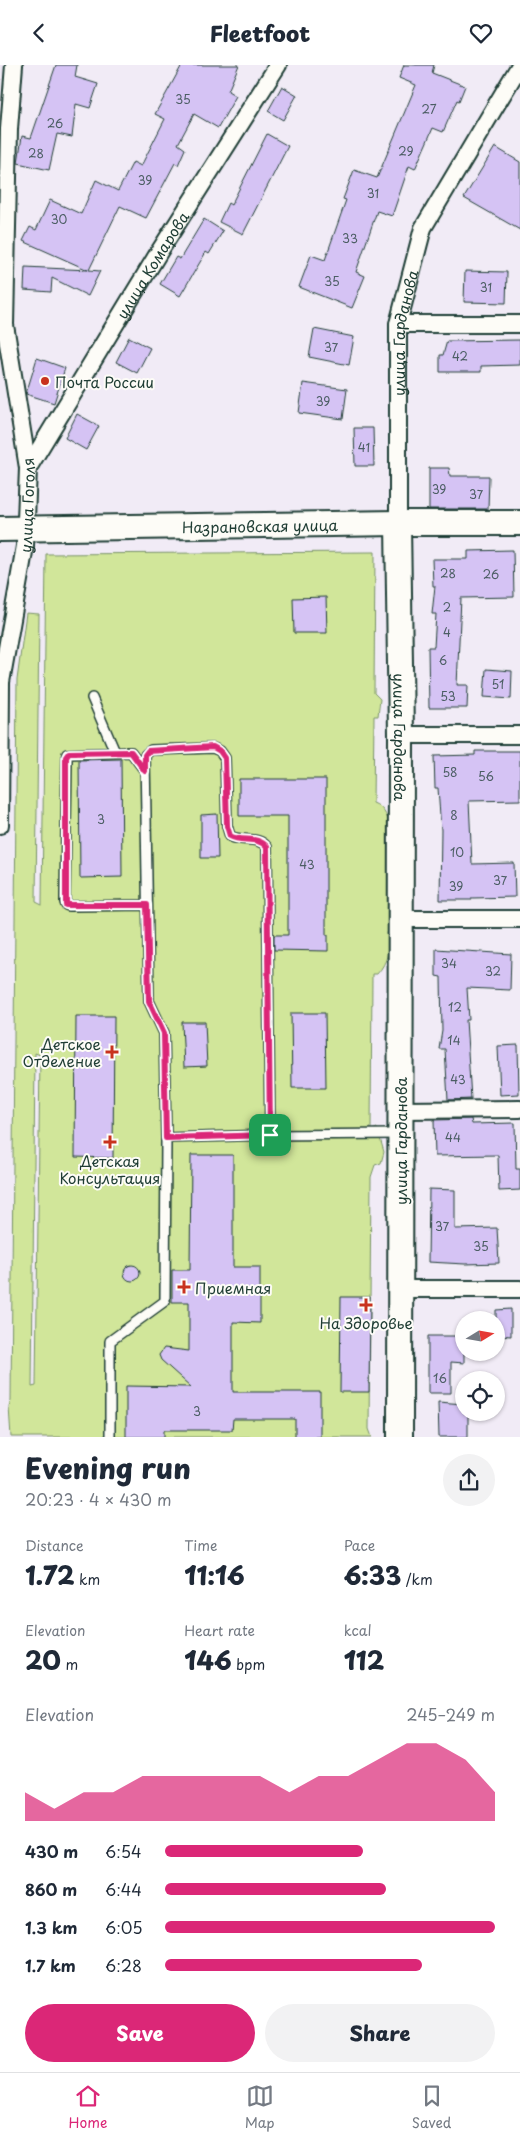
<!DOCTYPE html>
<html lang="en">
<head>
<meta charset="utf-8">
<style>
	:root { --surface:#fff; --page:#f2f2f3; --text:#1f2937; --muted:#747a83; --line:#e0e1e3; --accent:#db2777 }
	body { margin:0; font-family:"Playpen Sans",sans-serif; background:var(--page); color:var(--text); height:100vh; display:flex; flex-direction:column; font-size:19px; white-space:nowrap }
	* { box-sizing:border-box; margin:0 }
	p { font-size:16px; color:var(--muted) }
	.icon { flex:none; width:28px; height:28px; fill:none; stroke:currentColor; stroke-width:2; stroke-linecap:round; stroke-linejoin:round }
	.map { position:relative; height:1372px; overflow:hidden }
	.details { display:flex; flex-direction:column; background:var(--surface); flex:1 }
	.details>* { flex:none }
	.needle { width:32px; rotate:79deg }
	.controls { position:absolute; left:455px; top:1246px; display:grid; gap:10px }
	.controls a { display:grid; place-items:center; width:50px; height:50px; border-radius:50%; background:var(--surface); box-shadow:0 1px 4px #0004; font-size:25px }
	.pin { position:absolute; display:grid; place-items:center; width:42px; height:42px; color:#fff; margin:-21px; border-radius:10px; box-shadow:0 2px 8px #0006 }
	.round { display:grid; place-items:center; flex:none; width:52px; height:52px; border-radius:26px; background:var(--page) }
	.overview { display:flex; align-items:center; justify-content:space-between; height:85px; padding:0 25px }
	h1 { font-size:28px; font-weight:800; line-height:38px }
	.stats { display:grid; grid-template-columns:repeat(3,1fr); gap:8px; height:85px; padding:5px 25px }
	.stats div { display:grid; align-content:center }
	.stats b { font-size:25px; font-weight:800 }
	.stats small { font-size:14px; font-weight:400 }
	.stats p { font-size:14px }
	.chart { height:140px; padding:10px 25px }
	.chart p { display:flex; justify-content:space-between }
	.chart svg { width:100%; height:90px; margin-top:5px; fill:var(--accent); opacity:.7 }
	.cta { display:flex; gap:10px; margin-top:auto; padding:10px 25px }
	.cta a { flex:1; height:58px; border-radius:30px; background:var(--accent); color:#fff; font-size:20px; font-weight:800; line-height:58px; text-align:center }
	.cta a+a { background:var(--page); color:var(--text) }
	ul { padding:0 25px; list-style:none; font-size:16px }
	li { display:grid; grid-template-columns:80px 60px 1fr; align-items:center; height:38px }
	li i { height:12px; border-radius:6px; background:var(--accent) }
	header { display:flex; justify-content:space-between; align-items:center; height:65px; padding:0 25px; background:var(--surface); font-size:22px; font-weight:800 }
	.tab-bar { display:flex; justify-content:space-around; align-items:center; height:70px; border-top:1px solid var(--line); background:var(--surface); font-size:14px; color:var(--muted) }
	.tab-bar a { display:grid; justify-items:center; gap:2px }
	.tab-bar .current { color:var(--accent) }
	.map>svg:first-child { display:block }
	.green { fill:#d1e69a; stroke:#789267; fill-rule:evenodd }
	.building { fill:#d5c3f4; stroke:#1f3d34 }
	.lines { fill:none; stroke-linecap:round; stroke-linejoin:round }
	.lane-casing { stroke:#1f3d34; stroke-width:12 }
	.street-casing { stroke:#1f3d34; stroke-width:20 }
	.secondary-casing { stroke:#1f3d34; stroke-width:28 }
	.lane { stroke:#fdfcf7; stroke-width:9 }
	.street { stroke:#fdfcf7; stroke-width:16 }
	.secondary { stroke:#fdfcf7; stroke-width:24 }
	.route-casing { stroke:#fff; stroke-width:10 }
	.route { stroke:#db2777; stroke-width:6 }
	.poi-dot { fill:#c8321e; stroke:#fdfcf7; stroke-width:2 }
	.labels { text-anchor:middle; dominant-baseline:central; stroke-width:4; stroke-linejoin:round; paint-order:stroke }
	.number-label { font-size:12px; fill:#4c5e64 }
	.street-label { font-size:15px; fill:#1f3d34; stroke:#fdfcf7 }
	.poi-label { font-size:15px; fill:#1f3d34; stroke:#fdfcf7; text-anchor:start }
</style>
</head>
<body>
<header><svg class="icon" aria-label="back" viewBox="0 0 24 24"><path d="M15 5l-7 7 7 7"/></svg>Fleetfoot<svg class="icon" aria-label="heart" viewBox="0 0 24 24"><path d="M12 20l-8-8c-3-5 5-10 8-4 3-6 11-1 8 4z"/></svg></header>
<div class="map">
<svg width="520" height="1372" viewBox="0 0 520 1372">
	<rect width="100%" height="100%" fill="#f1ebf6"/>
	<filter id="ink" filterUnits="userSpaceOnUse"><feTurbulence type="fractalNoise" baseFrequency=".02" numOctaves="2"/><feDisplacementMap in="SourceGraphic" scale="10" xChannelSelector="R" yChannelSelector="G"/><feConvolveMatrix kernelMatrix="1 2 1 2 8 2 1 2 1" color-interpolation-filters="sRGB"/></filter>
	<g filter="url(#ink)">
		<!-- green -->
		<path class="green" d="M375,487L374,628L380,634L378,651H374L373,738C391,744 393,773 392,789C392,800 388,812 388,823C388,839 395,855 387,868C390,884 388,897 377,909H372L371,1065L377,1063L384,1087L381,1098L375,1100L371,1112L369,1364L372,1372H11L9,1342L11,1336L17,615L26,548L39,549L36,837L42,840L46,489ZM35,988L40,990L36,1321L32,1322Z"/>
		<!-- building -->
		<path class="building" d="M56,0H77L75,12L98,19L90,43L76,39L72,72L57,69L49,105L18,98L22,71L31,73Z
			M182,0H239L228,26L236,31L218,63L194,49L178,79L185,84L178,100L175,98L146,153L120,141L89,205L100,206L88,231L52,213L51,227L24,225L25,202L88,205L23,176L30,162L36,165L50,135L81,149L96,115L118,126L133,97L141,101L165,54L155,49Z
			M404,0H434L432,8L465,21L459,36L457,35L443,67L433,63L415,104L409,101L392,151L377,146L356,207L365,211L352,243L299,222L311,190L325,195L346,135L343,134L354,105L377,113L416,20L399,13Z
			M282,21L297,30L283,55L268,46Z
			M267,69L288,81L243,169L219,157L228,138L231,140Z
			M495,82L520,97V165L464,133Z
			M204,154L223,166L209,189L206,187L180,231L160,219L176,192L180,194Z
			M465,206L507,207L506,238L464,237Z
			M314,264L354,272L349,300L309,292Z
			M129,272L150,283L137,308L116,297Z
			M520,275V300L481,301V307H440V290H443L447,276Z
			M37,293L65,303L54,338L26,329Z
			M303,318L347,324L343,354L299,348Z
			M77,349L99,361L86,385L65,373Z
			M354,363H373L374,401H355Z
			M429,403H449L450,411H489L488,444H429Z
			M513,485L514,532L461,533L457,620H468L467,643H429L428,582H434L436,549H432L435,521H433L432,494H468V486Z
			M326,532L327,568H294L293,533Z
			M486,604L512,606L511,634L484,632Z
			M475,686H520V735L469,736L472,799L514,798L515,832L472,833V835H440L441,765L438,723H435L434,691L475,690Z
			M121,694L122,812L80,813L79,695Z
			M239,714H326V870H328V886L274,885V870H288V751H239Z
			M217,749L218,793H201V750Z
			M436,884L511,889L510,925L467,923L469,955H466L471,1034L448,1035L445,984H439L442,966L441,912L436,911Z
			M291,948H325L326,1023H292Z
			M76,951H114L113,1093L75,1092Z
			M182,957H205L207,1001L184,1002Z
			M518,980L519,1029L500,1030L498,981Z
			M471,1054L472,1059L515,1058L516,1104H520V1125L499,1126L498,1090L435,1091L434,1055Z
			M191,1090H233V1202H260V1258L233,1257V1327H320V1372H295V1354H233L232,1365H164V1372H126V1321L191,1322L161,1295L159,1290L164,1283L189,1286V1237H172V1205H190Z
			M429,1124L455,1125V1164L497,1163L499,1198L465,1199L428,1197Z
			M124 1208a8 8 0 1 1 16 0a8 8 0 1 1-16 0Z
			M341,1232H370L369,1327H340Z
			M511,1244V1271L496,1270V1245Z
			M428,1271H464V1298L451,1297V1328H428Z
			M438,1337L464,1339V1348H468V1372H439Z"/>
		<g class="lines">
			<!-- lane casing -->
			<g class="lane-casing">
				<path id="lane" d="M92,633L115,687
					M145,706L131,687L67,689L65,837L66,840L69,841L147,840
					M270,1070L400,1069
					M110,1372V1276L165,1236L166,1073L164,968L149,936L145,690L151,685L213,683L220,686L225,693L227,761L230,771C242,778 257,770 267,782L270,1070L166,1073"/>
			</g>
			<!-- street casing -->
			<g class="street-casing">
				<g id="street">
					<path d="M398,259H520"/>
					<path id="s1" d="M28,403L159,187L278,0"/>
					<path id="s2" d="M398,458V259L423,163L520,0"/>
					<path d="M401,670H520"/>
					<path id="s3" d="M0,760L1,617L25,481L28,403L5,260L9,64L14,0"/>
					<path d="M401,854H520"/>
					<path d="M400,1045L520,1044"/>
					<path d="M400,1224H520"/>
				</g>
			</g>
			<!-- secondary casing -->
			<g class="secondary-casing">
				<g id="secondary">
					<path id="s4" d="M398,458L401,670L400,1372"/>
					<path id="s5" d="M0,464L398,458H520"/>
				</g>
			</g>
			<!-- lane -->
			<use href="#lane" class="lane"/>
			<!-- street -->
			<use href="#street" class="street"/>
			<!-- secondary -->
			<use href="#secondary" class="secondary"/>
		</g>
	</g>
	<g class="lines" filter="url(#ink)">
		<!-- route casing -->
		<g class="route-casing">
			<path id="route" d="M213,682L220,686L225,693L227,761L230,771C242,778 257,770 267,782L270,1070L166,1073L164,968L149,936L147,840H66V692L69,688L131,687L145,706V690L148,686Z"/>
		</g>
		<!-- route -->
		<use href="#route" class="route"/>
	</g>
	<!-- markers -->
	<g class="poi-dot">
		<circle cx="45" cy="316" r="5"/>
		<path d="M109.5 979.5h5v5h5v5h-5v5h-5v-5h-5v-5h5z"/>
		<path d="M107.5 1069.5h5v5h5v5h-5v5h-5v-5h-5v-5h5z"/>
		<path d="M181.5 1214.5h5v5h5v5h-5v5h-5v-5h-5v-5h5z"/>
		<path d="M363.5 1232.5h5v5h5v5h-5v5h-5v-5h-5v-5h5z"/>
	</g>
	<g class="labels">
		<!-- number labels -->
		<g class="number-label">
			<text x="183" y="34">35</text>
			<text x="429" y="44">27</text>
			<text x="55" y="58">26</text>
			<text x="406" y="86">29</text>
			<text x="36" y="88">28</text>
			<text x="145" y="115">39</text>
			<text x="373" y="128">31</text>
			<text x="59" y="154">30</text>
			<text x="350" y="173">33</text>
			<text x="332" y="216">35</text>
			<text x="486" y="222">31</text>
			<text x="331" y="282">37</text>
			<text x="460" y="291">42</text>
			<text x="323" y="336">39</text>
			<text x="364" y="382">41</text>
			<text x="439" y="424">39</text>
			<text x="476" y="429">37</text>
			<text x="448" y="508">28</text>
			<text x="491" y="509">26</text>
			<text x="447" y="542">2</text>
			<text x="447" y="567">4</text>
			<text x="443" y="595">6</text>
			<text x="498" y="619">51</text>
			<text x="448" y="631">53</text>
			<text x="450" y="707">58</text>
			<text x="486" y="711">56</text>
			<text x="454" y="750">8</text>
			<text x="101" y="754">3</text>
			<text x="457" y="787">10</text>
			<text x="307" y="799">43</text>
			<text x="500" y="815">37</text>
			<text x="456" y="821">39</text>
			<text x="449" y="898">34</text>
			<text x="493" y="906">32</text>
			<text x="455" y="942">12</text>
			<text x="454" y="975">14</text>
			<text x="458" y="1014">43</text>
			<text x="453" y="1072">44</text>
			<text x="442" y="1161">37</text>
			<text x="481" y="1181">35</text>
			<text x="440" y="1313">16</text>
			<text x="197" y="1346">3</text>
		</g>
		<!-- street labels -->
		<g class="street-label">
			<text stroke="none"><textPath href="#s1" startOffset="238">улица Комарова</textPath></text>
			<text stroke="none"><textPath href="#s2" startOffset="191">улица Гарданова</textPath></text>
			<text stroke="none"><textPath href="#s3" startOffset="322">улица Гоголя</textPath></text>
			<text stroke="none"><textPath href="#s5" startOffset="260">Назрановская улица</textPath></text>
			<text stroke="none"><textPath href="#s4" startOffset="214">улица Гарданова</textPath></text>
			<text transform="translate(400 1076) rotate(-90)">улица Гарданова</text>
		</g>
		<!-- poi labels -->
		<g class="poi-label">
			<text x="55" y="316">Почта России</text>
			<text x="101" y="978" text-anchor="end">Детское<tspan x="101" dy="17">Отделение</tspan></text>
			<text x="110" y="1095" text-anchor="middle">Детская<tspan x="110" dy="17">Консультация</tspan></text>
			<text x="195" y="1222">Приемная</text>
			<text x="366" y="1257" text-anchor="middle">На Здоровье</text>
		</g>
	</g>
</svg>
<div class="controls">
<a><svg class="needle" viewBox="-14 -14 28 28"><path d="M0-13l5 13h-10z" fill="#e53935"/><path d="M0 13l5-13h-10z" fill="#747a83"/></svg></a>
<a><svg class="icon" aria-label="locate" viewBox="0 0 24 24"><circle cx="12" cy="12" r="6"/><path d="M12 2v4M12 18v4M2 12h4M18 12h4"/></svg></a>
</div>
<div class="pin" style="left:270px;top:1070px;background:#1e9e55"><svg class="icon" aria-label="arrive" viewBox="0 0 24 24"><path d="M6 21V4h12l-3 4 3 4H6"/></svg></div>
</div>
<section class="details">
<div class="overview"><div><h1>Evening run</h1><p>20:23 · 4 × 430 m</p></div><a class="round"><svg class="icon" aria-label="share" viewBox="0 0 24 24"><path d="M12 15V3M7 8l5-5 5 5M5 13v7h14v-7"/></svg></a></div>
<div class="stats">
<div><p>Distance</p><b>1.72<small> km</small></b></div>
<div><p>Time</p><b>11:16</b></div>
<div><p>Pace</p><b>6:33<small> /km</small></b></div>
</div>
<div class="stats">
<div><p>Elevation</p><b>20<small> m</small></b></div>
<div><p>Heart rate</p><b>146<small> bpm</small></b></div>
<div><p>kcal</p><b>112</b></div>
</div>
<div class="chart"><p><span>Elevation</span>245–249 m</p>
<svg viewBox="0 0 160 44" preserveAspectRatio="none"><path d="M0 44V30L10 38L20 30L30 30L40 22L50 22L60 22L70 22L80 22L90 30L100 22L110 22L120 14L130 6L140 6L150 14L160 30V44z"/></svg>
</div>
<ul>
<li><b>430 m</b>6:54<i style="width:60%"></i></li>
<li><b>860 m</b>6:44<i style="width:67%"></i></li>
<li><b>1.3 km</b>6:05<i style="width:100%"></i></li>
<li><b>1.7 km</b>6:28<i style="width:78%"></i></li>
</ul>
<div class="cta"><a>Save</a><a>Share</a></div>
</section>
<nav class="tab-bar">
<a class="current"><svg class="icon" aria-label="home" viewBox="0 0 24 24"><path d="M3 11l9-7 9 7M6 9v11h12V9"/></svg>Home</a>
<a><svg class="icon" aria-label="map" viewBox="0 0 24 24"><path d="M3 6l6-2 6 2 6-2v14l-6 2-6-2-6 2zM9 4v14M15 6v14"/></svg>Map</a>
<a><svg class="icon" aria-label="saved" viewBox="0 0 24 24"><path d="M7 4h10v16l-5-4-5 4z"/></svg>Saved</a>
</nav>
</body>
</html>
